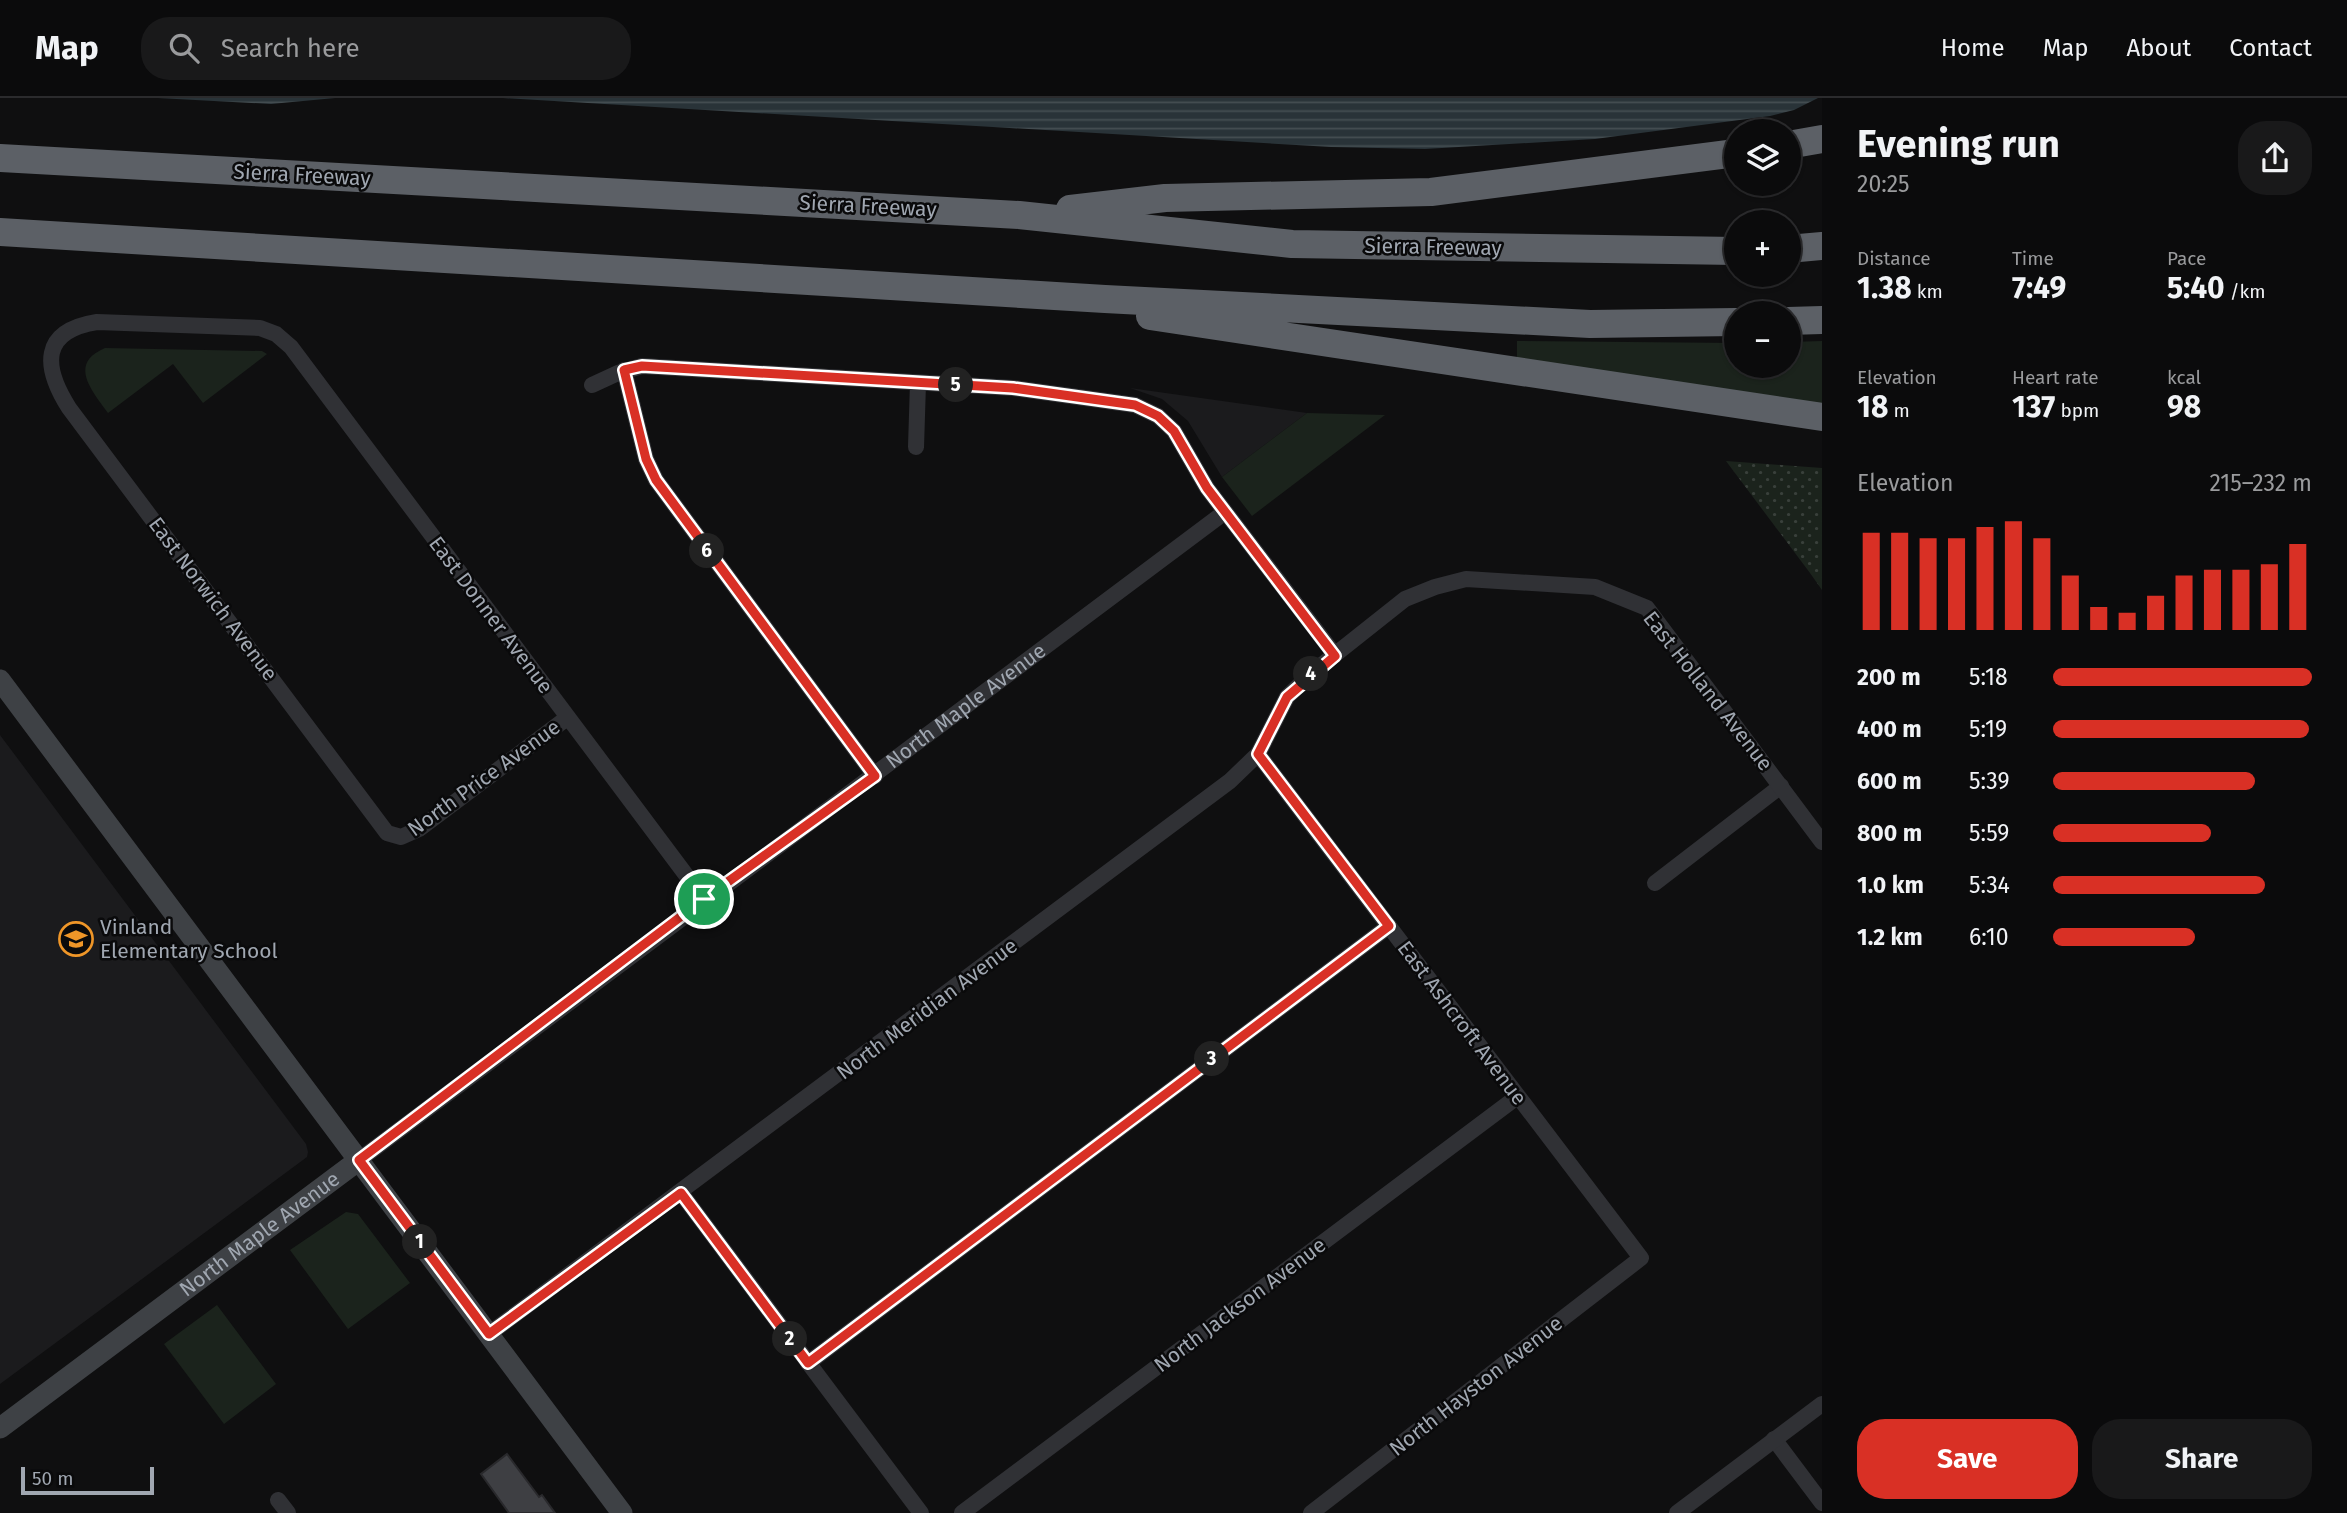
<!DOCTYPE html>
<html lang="en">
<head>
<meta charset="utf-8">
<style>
	:root { --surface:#0b0b0c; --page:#19191a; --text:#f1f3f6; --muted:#9a9b9d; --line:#2b2b2d; --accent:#d93025 }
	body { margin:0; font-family:"Fira Sans",sans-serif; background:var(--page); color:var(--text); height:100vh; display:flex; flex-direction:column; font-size:26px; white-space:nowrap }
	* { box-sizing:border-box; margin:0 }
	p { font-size:23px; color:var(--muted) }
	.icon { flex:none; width:38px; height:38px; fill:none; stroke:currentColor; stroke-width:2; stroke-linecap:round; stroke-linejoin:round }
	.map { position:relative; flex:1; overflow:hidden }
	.drawer { display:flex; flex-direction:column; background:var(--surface); width:525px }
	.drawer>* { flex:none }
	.tools { position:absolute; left:1724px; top:21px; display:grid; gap:14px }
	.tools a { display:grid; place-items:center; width:77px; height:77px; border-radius:50%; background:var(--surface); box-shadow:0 2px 5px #0004,0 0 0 2px var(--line); font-size:35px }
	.scale { position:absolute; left:21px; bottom:18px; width:133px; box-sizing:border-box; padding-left:7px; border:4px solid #a0a7b1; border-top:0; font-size:19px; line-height:24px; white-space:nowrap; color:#a0a7b1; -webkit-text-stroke:5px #0a0a0b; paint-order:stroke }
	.pin { position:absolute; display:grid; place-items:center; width:60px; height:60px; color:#fff; margin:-30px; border:4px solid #fff; border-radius:50%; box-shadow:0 2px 7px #0007 }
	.km { position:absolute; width:35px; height:35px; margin:-18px; border-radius:50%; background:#222; color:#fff; font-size:19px; line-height:35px; text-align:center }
	.round { display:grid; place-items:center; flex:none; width:74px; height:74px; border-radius:28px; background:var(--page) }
	.head { display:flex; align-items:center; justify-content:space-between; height:119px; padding:0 35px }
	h1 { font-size:38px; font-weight:700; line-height:52px }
	.metrics { display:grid; grid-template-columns:repeat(3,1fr); gap:10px; height:119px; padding:7px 35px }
	.metrics div { display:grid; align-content:center }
	.metrics b { font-size:30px; font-weight:700 }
	.metrics small { font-size:19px; font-weight:400 }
	.metrics p { font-size:19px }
	.chart { height:196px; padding:14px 35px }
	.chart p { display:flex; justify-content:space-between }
	.chart svg { width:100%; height:126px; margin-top:7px; stroke:var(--accent); stroke-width:6 }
	.action { display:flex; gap:14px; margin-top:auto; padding:14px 35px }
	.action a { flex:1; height:80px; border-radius:28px; background:var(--accent); color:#fff; font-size:28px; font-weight:700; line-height:80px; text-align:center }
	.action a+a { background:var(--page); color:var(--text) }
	ul { padding:0 35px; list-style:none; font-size:23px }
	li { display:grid; grid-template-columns:112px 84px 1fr; align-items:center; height:52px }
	li i { height:18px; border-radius:9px; background:var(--accent) }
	header { display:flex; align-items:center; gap:42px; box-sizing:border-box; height:98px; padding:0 35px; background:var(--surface); border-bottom:2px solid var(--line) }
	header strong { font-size:33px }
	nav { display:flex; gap:38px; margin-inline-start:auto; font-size:24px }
	.search { width:490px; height:63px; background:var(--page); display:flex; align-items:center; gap:18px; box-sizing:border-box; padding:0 24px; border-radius:28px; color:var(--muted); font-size:26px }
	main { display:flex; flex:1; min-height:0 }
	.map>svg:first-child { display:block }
	.built { fill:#1b1b1d }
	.grass { fill:#1b231c }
	.park { fill:url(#park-dots) }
	.water { fill:url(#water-rules) }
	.building { fill:#3e3f43; stroke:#29292c; stroke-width:2 }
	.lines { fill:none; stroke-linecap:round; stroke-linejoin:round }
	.street { stroke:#303135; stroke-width:16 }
	.secondary { stroke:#3e4145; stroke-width:21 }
	.highway { stroke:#5c6066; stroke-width:28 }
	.route-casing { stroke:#fff; stroke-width:14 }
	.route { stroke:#d93025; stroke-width:9 }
	.labels { text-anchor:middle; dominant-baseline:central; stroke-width:5; stroke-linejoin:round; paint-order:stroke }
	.street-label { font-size:21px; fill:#a0a7b1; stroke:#0a0a0b }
	.poi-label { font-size:21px; fill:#a0a7b1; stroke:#0a0a0b; text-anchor:start }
</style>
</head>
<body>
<header>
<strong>Map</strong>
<div class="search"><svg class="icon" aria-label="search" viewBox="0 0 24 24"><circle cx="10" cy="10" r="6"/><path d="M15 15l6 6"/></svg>Search here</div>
<nav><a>Home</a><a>Map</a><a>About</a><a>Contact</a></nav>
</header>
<main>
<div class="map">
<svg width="1822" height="1415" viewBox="0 0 1822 1415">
	<defs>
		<pattern id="park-dots" width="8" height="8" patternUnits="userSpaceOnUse" patternTransform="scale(1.75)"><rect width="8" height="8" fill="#1b231c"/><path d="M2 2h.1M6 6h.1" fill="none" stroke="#39403b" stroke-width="1.8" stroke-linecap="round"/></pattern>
		<pattern id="water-rules" width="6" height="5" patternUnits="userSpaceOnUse" patternTransform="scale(1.75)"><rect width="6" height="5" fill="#293338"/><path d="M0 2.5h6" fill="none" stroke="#454e52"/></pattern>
	</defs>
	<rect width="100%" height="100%" fill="#0f0f10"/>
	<!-- built -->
	<path class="built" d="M1130,290L1307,315L1222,379L1188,323L1162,301Z
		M0,637L306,1046L308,1054L307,1059L0,1286Z"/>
	<!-- grass -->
	<path class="grass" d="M1517,243L1736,245V268H1788L1789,244L1822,243V306L1517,261Z
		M105,250L262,253L267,256L203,305L173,266L108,315C93,294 67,266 105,250Z
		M1307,315L1385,317L1252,418L1222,379Z
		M346,1114L358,1116L410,1185L348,1231L290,1152Z
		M217,1207L276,1286L224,1326L164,1246Z"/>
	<!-- park -->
	<path class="park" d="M1726,363L1822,370V492L1810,475Z"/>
	<!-- water -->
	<path class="water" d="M158,0H335L271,6Z
		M503,0H1818L1794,12L1770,18L1595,41L1425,51L1331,49Z"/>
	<!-- building -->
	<path class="building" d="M507,1356L539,1399L542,1397L555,1415H509L481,1376Z"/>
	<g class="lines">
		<!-- street -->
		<g class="street">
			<path d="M624,272L646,361L656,382L875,678"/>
			<path d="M592,287L618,275L642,268L1013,290L1135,307L1158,318L1174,333L1207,390L1335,557"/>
			<path d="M916,349L918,285"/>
			<path d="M567,620L419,731L401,739L387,735L69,310C43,269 40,233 97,224L260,230L276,236L291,249L704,801"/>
			<path d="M1258,656L1641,1160L1311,1415"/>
			<path d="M1655,785L1781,688"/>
			<path id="s1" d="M359,1062L1225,414"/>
			<path d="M681,1095L921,1415"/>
			<path d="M489,1236L1230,683L1258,656L1287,599L1313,574L1405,501L1435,489L1466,481L1595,489L1647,510L1822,744"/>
			<path d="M808,1265L1389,828"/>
			<path d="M1774,1341L1822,1405"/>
			<path d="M278,1402L288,1415"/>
			<path d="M962,1415L1517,999"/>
			<path d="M1677,1415L1822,1306"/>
		</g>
		<!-- secondary -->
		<g class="secondary">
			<path d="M0,582L622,1415"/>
			<path id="s2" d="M0,1330L359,1062"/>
		</g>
		<!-- highway -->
		<path class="highway" d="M1788,47L1822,41
			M0,60L1019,117L1292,146L1736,153
			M1070,111L1165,100L1431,94L1736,55
			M0,134L1105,201L1590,226L1736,224
			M1788,151L1822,148
			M1150,218L1822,319
			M1788,223L1822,222"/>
	</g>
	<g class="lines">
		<!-- route casing -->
		<g class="route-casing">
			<path id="route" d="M642,268L1013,290L1135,307L1158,318L1174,333L1207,390L1335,558L1287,599L1258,656L1389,828L808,1265L681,1095L489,1236L359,1062L704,801L875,678L656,382L646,361L624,272Z"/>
		</g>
		<!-- route -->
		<use href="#route" class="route"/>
	</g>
	<!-- icons -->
	<defs>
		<g id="school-ring" transform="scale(1.75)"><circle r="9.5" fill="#0a0a0b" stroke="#ef9628" stroke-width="1.5"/><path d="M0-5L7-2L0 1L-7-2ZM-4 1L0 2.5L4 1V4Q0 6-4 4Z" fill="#ef9628"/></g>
	</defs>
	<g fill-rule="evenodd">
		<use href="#school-ring" x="76" y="841"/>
	</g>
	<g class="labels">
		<!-- street labels -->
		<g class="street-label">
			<text transform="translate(302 77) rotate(3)">Sierra Freeway</text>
			<text transform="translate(868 108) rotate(3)">Sierra Freeway</text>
			<text transform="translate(1433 149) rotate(1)">Sierra Freeway</text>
			<text transform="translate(213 501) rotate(53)">East Norwich Avenue</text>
			<text transform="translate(491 517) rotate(53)">East Donner Avenue</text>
			<text transform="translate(1708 593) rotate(52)">East Holland Avenue</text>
			<text stroke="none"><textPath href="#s1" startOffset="758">North Maple Avenue</textPath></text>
			<text transform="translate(484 680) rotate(-36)">North Price Avenue</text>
			<text transform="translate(927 911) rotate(-37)">North Meridian Avenue</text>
			<text transform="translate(1462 925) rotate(53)">East Ashcroft Avenue</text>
			<text stroke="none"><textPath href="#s2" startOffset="324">North Maple Avenue</textPath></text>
			<text transform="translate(1240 1207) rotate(-37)">North Jackson Avenue</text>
			<text transform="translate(1476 1288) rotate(-38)">North Hayston Avenue</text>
		</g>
		<!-- poi labels -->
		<g class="poi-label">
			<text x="100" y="829">Vinland<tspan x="100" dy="24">Elementary School</tspan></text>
		</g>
	</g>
</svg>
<div class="tools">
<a><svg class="icon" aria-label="layers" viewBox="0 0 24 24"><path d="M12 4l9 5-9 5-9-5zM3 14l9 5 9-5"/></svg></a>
<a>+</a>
<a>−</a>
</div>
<div class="scale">50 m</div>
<div class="pin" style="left:704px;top:801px;background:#1e9e55"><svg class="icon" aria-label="arrive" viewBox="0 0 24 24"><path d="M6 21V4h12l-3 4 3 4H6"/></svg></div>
<b class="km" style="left:420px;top:1144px">1</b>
<b class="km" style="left:790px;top:1241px">2</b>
<b class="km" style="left:1212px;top:961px">3</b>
<b class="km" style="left:1311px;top:576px">4</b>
<b class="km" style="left:956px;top:287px">5</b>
<b class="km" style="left:707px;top:453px">6</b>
</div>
<section class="drawer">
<div class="head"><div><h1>Evening run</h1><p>20:25</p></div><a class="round"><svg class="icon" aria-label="share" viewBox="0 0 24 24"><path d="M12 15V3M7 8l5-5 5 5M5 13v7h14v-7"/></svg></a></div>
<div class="metrics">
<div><p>Distance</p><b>1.38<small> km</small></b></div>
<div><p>Time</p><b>7:49</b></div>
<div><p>Pace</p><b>5:40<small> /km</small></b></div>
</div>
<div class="metrics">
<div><p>Elevation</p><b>18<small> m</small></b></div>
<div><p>Heart rate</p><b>137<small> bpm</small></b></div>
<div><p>kcal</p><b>98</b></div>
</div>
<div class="chart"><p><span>Elevation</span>215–232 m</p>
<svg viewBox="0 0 160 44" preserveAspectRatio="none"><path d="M5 44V10M15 44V10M25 44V12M35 44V12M45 44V8M55 44V6M65 44V12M75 44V25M85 44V36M95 44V38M105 44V32M115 44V25M125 44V23M135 44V23M145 44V21M155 44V14"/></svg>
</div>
<ul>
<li><b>200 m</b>5:18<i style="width:100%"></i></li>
<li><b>400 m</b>5:19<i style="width:99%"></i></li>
<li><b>600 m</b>5:39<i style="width:78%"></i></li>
<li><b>800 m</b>5:59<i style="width:61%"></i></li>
<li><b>1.0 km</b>5:34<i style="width:82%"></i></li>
<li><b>1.2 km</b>6:10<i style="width:55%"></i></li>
</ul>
<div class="action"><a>Save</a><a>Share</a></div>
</section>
</main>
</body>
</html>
